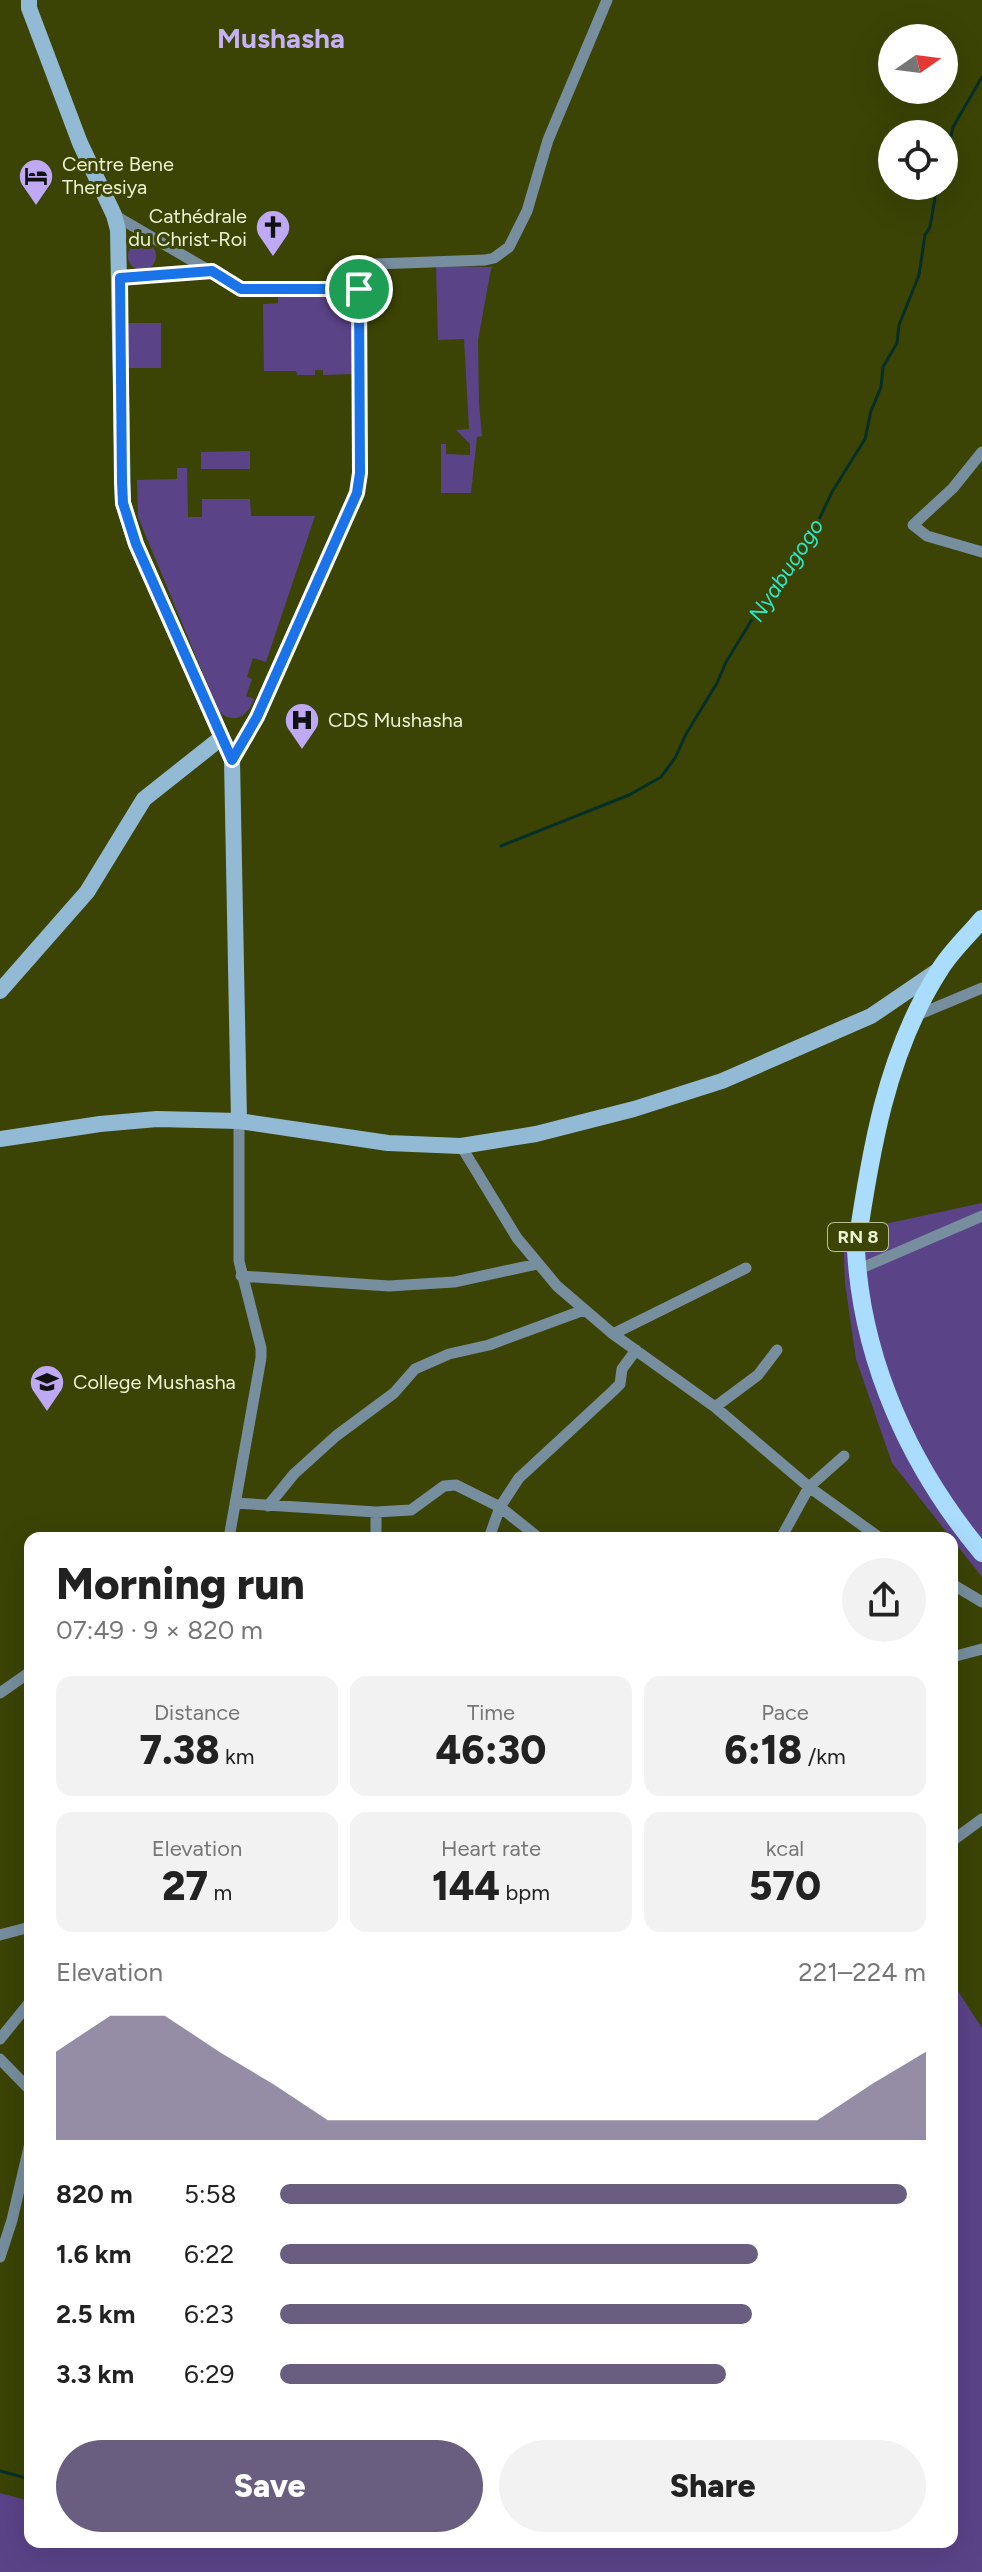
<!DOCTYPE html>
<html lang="en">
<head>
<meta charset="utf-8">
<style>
	:root { --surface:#fff; --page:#f2f2f2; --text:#222; --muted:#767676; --accent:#695e80 }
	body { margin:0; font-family:Figtree,sans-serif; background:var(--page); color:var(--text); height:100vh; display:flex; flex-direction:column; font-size:30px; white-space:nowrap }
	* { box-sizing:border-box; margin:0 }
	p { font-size:26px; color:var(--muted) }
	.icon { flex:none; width:44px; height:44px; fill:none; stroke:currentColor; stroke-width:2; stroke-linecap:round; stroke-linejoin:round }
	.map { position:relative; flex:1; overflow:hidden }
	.side { position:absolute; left:24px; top:1532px; width:934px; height:1016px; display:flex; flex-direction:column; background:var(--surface); border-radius:16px; box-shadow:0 8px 32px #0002 }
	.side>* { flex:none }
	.needle { width:52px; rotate:76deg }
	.tools { position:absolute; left:878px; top:24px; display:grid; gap:16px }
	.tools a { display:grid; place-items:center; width:80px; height:80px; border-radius:50%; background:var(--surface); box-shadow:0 8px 32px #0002; font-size:40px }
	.pin { position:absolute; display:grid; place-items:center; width:68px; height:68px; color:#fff; margin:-34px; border:4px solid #fff; border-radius:50%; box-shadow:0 2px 8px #0007 }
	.round { display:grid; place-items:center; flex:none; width:84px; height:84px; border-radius:42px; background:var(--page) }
	.head { display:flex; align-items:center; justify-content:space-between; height:136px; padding:0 32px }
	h1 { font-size:44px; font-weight:800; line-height:60px }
	.figures { display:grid; grid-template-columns:repeat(3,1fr); gap:12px; height:136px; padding:8px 32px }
	.figures div { display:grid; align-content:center; border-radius:16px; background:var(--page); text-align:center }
	.figures b { font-size:40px; font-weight:800 }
	.figures small { font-size:22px; font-weight:400 }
	.figures p { font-size:22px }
	.chart { height:224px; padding:16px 32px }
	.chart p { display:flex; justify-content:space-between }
	.chart svg { width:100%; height:144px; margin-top:8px; fill:var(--accent); opacity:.7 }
	.cta { display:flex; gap:16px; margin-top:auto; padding:16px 32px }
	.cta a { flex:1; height:92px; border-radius:48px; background:var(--accent); color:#fff; font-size:32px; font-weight:800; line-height:92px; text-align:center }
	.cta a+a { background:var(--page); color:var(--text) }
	ul { padding:0 32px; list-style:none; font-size:26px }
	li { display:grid; grid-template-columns:128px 96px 1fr; align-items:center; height:60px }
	li i { height:20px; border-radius:10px; background:var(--accent) }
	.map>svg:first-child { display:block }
	.green { fill:#5b4388 }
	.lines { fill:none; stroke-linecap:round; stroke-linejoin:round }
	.stream { stroke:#062f28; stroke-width:3 }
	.street { stroke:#768e9e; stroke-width:11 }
	.secondary { stroke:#93bad4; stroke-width:16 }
	.primary { stroke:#aadcfd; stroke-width:18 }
	.route-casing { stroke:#fff; stroke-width:16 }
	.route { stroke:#1a73e8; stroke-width:10 }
	.labels { text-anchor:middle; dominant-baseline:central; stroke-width:6; stroke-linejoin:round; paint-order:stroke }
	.shield { fill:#3b4405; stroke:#b6be96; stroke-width:2 }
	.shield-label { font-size:18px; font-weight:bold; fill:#ebf3d4 }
	.poi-label { font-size:20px; fill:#ebf3d4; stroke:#3b4405; text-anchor:start }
	.water-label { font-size:22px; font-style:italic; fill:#2fe6c7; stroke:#3b4405 }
	.district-label { font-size:28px; font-weight:bold; fill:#c6b1f7; stroke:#3b4405 }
</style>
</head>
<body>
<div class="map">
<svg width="982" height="2572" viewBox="0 0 982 2572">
	<rect width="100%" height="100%" fill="#3b4405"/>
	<!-- green -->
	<path class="green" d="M128 256a14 14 0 1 1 28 0a14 14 0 1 1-28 0Z
		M436,266L493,267L491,269L478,340L479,404L482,436L477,437L471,493H441V444H446V454L470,455V444L456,430L469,429L464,339L438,340Z
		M353,295V374L323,375V370H315V375H297L296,371H264L263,304L278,303V296Z
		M125,323H161V368H126Z
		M250,451V469H201V452Z
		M177,468H187L188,517H202V499H250L251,516H315L266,662L253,658L247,677L252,679L246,696L254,699C248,716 235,725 219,712L138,517L137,480L177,479Z
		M982,1203V1577L892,1463L856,1359L845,1283L843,1233Z
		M952,1982L982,2028V2572H0V2493L30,2501V2542H952Z"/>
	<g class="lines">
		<!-- stream -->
		<path class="stream" d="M944,168L953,127L982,77
			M501,846L629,795L661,777L675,758L686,734L717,683L726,662L756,613L771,594L778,574L786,570L813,532L832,492L865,439L871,411L881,387L883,367L897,343L899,325L919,275L925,235L930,227L937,186
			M0,2471L30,2479"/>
		<!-- street -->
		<path class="street" d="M114,215L239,288L359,289
			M120,278L212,271
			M982,452L953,488L913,525L927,536L982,552
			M232,760L257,717L357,493L360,473V278L363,271L375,264L485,260L494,258L509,247L527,211L548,140L607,0
			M915,1016L982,988
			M461,1146L517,1238L557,1286L613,1334L715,1407L809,1487L880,1538
			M857,1270L982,1216
			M241,1276L389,1286L454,1282L537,1264
			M613,1334L746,1268
			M715,1407L758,1375L777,1350
			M235,1503L376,1512V1538
			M268,1506L294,1474L336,1436L394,1393L415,1369L449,1354L489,1345L584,1310
			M376,1512L411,1510L444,1486L456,1485L500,1507L539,1538
			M229,1538L261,1358V1348L239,1261V1121
			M489,1538L500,1507L519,1478L613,1391L620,1384L622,1369L636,1350
			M781,1538L809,1487L844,1456
			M952,1584L982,1602
			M952,1657L982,1649
			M0,1693L30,1672
			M952,1841L982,1819
			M0,1935L30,1927
			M0,2039L30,2002
			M0,2059L30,2090
			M0,2257L12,2220L30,2143"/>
		<!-- secondary -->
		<path class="secondary" d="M29,0V8L80,143L114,215L118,230L123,503L136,544L232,760L239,1121
			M0,991L87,892L144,799L221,738
			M0,1139L100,1124L157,1119L239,1121L388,1143L461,1146L536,1134L634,1109L722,1081L871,1016L940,969"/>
		<!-- primary -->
		<path class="primary" d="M982,919C968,936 950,952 939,971C886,1054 870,1154 856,1250C862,1362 911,1468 982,1553"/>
	</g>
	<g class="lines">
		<!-- route casing -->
		<g class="route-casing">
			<path id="route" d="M212,271L241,289H359L360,473L357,493L257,717L232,760L136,544L123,503L122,482L120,278Z"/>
		</g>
		<!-- route -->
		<use href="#route" class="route"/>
	</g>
	<!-- icons -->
	<defs>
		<g id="hotel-pin" transform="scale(1.8)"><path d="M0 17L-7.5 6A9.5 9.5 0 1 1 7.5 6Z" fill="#bfa8f4" stroke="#3b4405"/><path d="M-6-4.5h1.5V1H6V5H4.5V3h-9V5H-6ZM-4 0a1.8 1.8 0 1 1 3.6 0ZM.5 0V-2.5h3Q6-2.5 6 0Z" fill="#111"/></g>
		<g id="church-pin" transform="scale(1.8)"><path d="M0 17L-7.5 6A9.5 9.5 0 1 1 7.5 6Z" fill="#bfa8f4" stroke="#3b4405"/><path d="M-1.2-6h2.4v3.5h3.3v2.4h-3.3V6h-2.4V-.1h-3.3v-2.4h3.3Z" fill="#111"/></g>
		<g id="hospital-pin" transform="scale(1.8)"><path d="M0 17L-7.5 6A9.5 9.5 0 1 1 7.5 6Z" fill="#bfa8f4" stroke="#3b4405"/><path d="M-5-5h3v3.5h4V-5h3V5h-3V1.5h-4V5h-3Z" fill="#111"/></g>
		<g id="university-pin" transform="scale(1.8)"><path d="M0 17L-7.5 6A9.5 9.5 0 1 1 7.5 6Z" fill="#bfa8f4" stroke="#3b4405"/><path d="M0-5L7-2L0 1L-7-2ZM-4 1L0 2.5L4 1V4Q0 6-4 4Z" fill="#111"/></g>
	</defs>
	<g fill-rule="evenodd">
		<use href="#hotel-pin" x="36" y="176"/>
		<use href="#church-pin" x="273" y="227"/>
		<use href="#hospital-pin" x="302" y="720"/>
		<use href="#university-pin" x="47" y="1382"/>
	</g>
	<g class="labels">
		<!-- shield labels -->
		<rect class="shield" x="828" y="1223" width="60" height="28" rx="6"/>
		<g class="shield-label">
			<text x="858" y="1237">RN 8</text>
		</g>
		<!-- poi labels -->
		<g class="poi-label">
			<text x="62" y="164">Centre Bene<tspan x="62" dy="23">Theresiya</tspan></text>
			<text x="247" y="216" text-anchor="end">Cathédrale<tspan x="247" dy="23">du Christ-Roi</tspan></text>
			<text x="328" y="720">CDS Mushasha</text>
			<text x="73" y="1382">College Mushasha</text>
		</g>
		<!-- water labels -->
		<g class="water-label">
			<text transform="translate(786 570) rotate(-57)">Nyabugogo</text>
		</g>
		<!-- district labels -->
		<g class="district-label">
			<text x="281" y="38">Mushasha</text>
		</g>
	</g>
</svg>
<div class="tools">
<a><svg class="needle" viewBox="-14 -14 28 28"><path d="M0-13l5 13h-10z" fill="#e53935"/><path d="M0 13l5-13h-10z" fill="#767676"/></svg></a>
<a><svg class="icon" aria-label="locate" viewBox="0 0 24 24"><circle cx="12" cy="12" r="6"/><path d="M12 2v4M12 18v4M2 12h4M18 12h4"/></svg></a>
</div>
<div class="pin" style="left:359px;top:289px;background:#1e9e55"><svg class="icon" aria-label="arrive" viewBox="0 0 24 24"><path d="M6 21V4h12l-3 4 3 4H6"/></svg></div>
<section class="side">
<div class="head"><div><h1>Morning run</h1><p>07:49 · 9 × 820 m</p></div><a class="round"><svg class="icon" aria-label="share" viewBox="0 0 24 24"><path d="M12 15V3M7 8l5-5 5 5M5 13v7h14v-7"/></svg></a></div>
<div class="figures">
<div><p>Distance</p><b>7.38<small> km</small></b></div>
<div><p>Time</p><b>46:30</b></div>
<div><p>Pace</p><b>6:18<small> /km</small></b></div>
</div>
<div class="figures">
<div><p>Elevation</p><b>27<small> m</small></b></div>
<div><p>Heart rate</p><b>144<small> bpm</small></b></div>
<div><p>kcal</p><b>570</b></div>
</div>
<div class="chart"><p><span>Elevation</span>221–224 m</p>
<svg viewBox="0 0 160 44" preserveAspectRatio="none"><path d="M0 44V17L10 6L20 6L30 17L40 27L50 38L60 38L70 38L80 38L90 38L100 38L110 38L120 38L130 38L140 38L150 27L160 17V44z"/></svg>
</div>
<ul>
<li><b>820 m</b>5:58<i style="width:97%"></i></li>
<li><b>1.6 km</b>6:22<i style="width:74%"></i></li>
<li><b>2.5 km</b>6:23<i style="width:73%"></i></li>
<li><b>3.3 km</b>6:29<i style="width:69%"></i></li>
</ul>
<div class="cta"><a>Save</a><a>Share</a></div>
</section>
</div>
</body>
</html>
